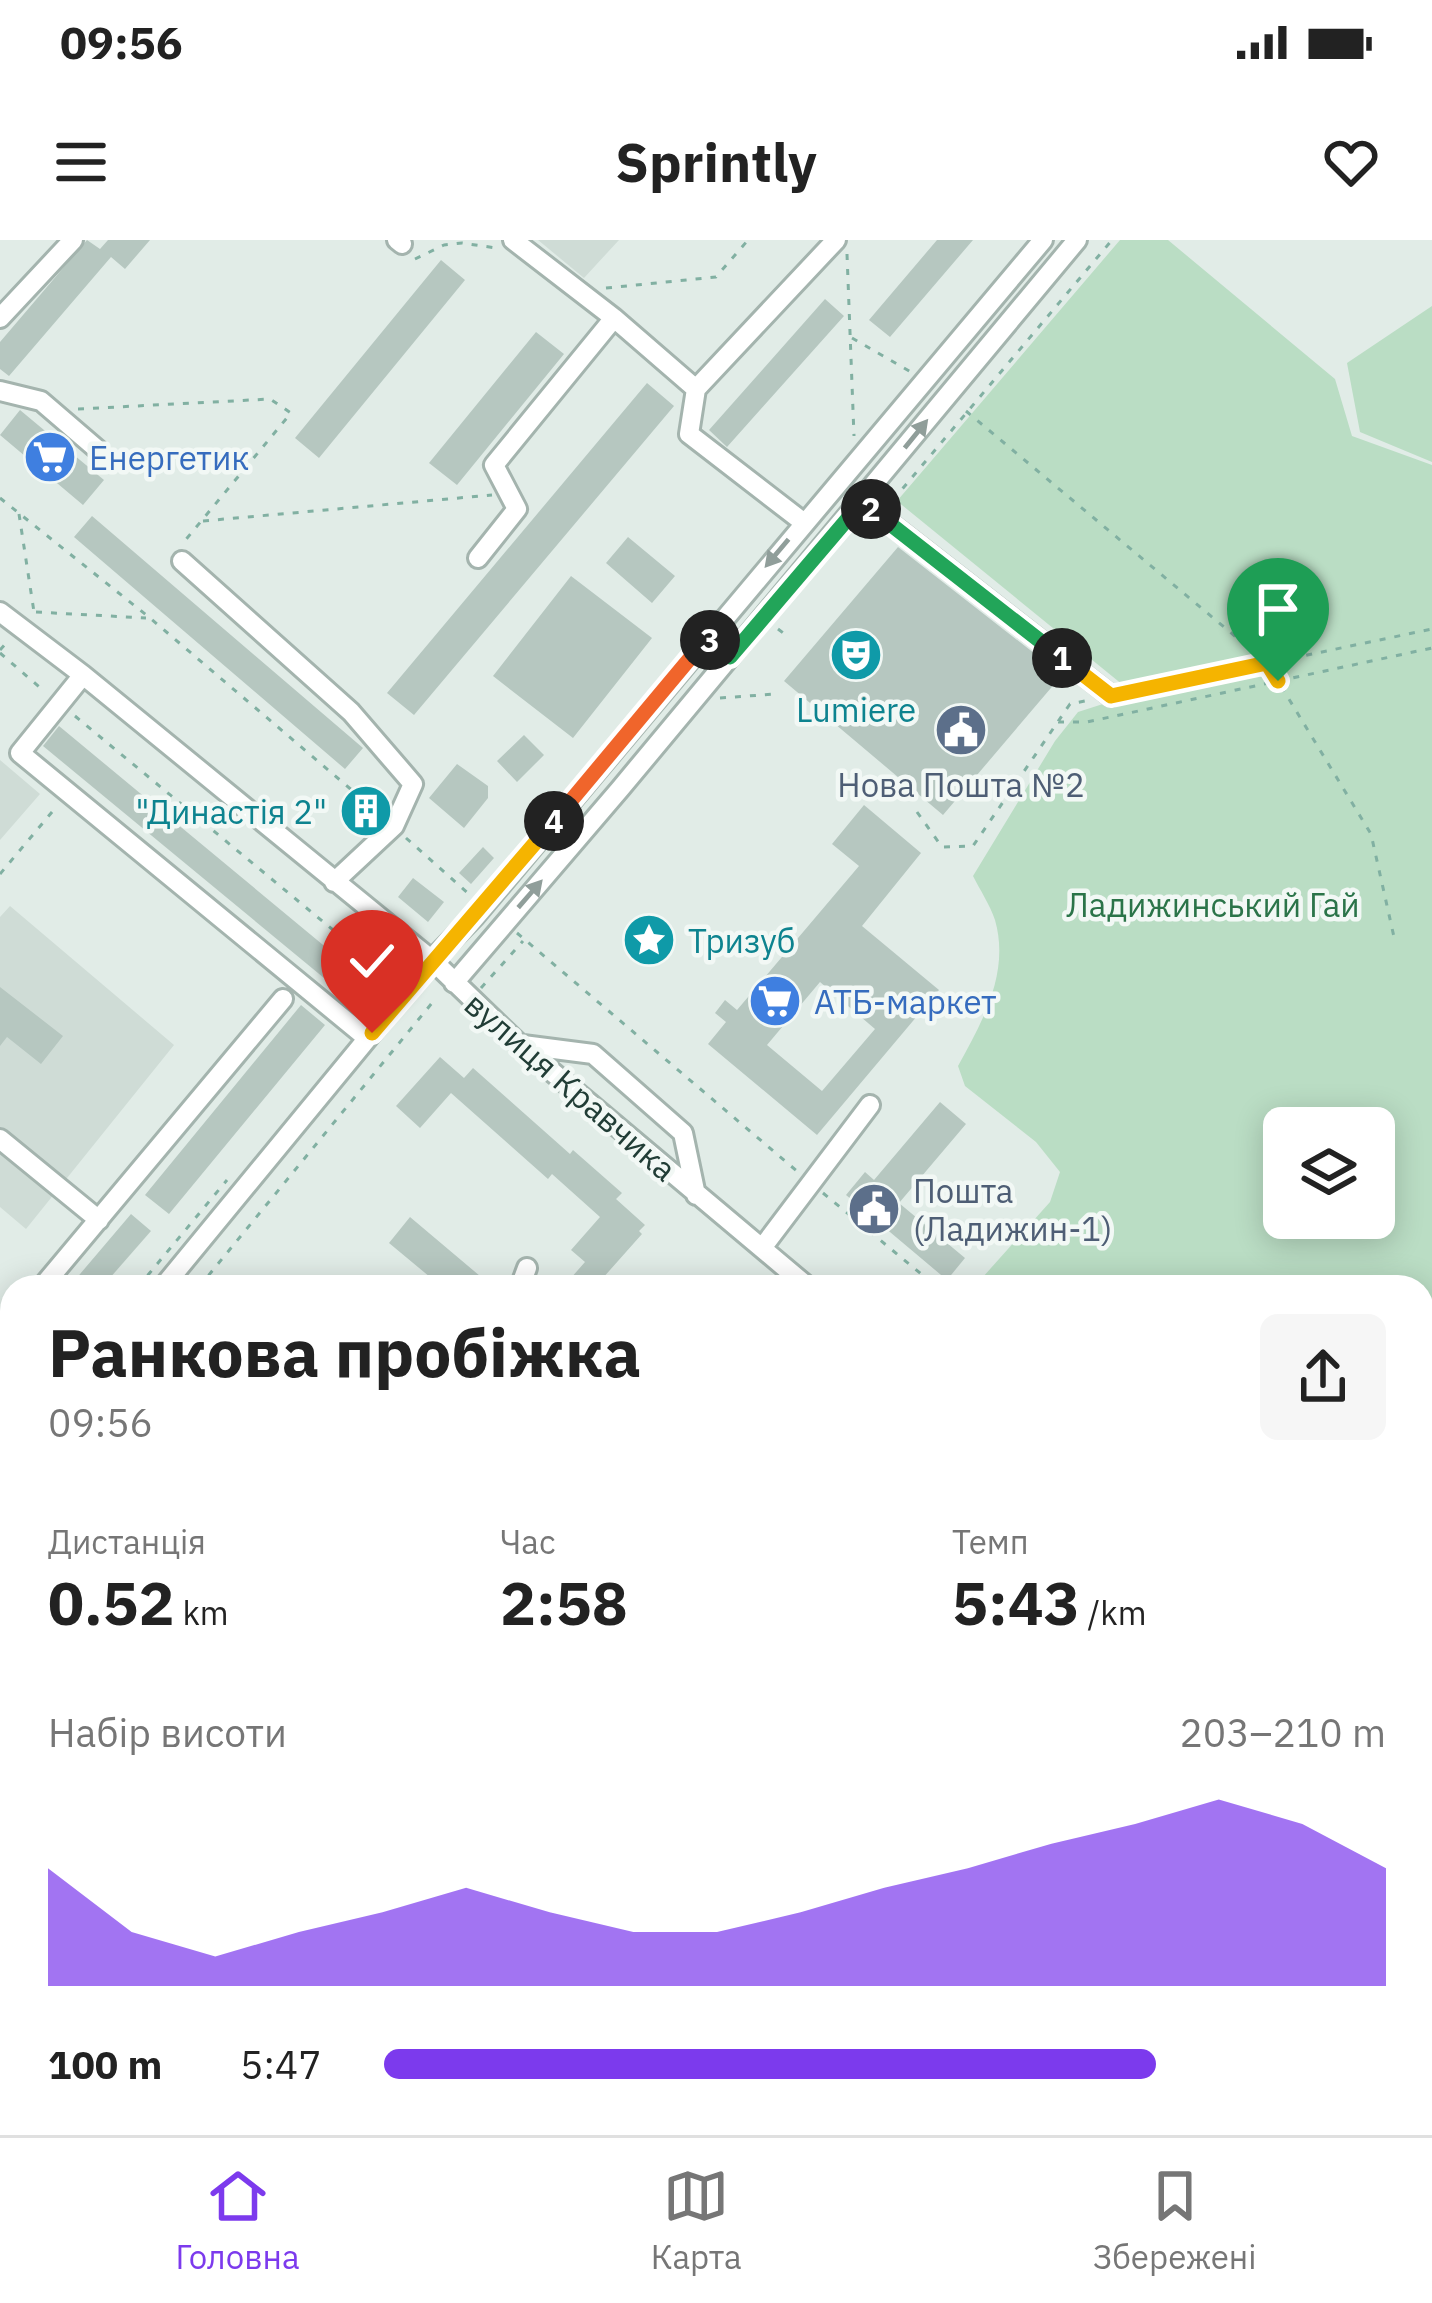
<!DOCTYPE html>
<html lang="uk">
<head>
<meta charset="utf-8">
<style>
	:root { --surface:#fff; --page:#f6f6f6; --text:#222; --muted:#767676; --line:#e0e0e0; --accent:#7c3aed }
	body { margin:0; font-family:"IBM Plex Sans",sans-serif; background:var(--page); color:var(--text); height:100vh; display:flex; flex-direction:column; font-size:45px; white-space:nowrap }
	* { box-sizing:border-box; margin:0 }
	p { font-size:39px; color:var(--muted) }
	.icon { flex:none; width:66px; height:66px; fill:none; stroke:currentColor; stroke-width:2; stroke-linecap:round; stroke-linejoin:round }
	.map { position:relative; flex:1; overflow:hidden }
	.side { position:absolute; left:0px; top:1035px; width:1434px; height:861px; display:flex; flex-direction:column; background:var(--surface); border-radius:36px 36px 0 0; box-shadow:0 6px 30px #0003 }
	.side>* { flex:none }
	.tools { position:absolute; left:1263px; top:867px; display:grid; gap:24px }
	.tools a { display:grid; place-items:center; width:132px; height:132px; border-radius:18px; background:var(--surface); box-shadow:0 6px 30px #0003; font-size:60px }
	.pin { position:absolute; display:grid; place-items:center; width:102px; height:102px; color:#fff; margin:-123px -51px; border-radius:50% 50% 50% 0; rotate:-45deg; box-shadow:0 0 12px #0007 }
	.pin .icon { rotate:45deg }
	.km { position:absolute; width:60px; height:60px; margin:-30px; border-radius:50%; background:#222; color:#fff; font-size:33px; line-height:60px; text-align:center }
	.round { display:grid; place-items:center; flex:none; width:126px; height:126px; border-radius:18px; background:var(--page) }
	.head { display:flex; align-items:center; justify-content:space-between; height:204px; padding:0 48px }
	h1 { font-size:66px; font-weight:700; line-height:90px }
	.metrics { display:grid; grid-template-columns:repeat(3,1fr); gap:18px; height:204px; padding:12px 48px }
	.metrics div { display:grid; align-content:center }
	.metrics b { font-size:60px; font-weight:700 }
	.metrics small { font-size:33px; font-weight:400 }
	.metrics p { font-size:33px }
	.chart { height:336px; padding:24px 48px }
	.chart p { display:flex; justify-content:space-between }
	.chart svg { width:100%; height:216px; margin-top:12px; fill:var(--accent); opacity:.7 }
	ul { padding:0 48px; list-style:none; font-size:39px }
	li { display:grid; grid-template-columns:192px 144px 1fr; align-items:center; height:90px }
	li i { height:30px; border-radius:15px; background:var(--accent) }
	.status { display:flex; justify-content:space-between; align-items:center; height:84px; padding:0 60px; background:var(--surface); direction:ltr }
	.status svg { height:33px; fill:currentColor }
	header { display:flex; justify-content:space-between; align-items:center; height:156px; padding:0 48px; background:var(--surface); font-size:54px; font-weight:700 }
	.dock { display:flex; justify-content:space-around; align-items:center; height:168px; border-top:3px solid var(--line); background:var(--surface); font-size:33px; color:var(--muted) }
	.dock a { display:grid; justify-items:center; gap:6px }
	.dock .active { color:var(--accent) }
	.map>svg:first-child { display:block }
	.built { fill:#cfdcd6 }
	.green { fill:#baddc4; fill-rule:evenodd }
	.building { fill:#b6c7c0; fill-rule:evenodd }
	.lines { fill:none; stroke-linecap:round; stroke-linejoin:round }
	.minor-casing { stroke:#a4b4ae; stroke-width:24 }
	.path { stroke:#81b0a2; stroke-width:3; stroke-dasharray:6 9; stroke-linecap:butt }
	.minor { stroke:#fff; stroke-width:18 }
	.oneway { fill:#909e9a }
	.split-1-casing { stroke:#fff; stroke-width:24 }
	.split-2-casing { stroke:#fff; stroke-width:24 }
	.split-3-casing { stroke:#fff; stroke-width:24 }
	.split-4-casing { stroke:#fff; stroke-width:24 }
	.split-5-casing { stroke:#fff; stroke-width:24 }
	.split-1 { stroke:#f5b400; stroke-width:15 }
	.split-2 { stroke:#22a559; stroke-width:15 }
	.split-3 { stroke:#22a559; stroke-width:15 }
	.split-4 { stroke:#f0652b; stroke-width:15 }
	.split-5 { stroke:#f5b400; stroke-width:15 }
	.labels { text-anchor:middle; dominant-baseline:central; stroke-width:9; stroke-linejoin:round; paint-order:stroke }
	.shop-label { font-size:33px; fill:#366cbe; stroke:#f2f8f5; text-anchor:start }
	.culture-label { font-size:33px; fill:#0d838f; stroke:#f2f8f5 }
	.service-label { font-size:33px; fill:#4e5e75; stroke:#f2f8f5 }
	.park-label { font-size:33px; fill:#2b7449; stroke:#f2f8f5 }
	.street-label { font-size:33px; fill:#213d36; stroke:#f2f8f5 }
</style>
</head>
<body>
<div class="status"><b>09:56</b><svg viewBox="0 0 49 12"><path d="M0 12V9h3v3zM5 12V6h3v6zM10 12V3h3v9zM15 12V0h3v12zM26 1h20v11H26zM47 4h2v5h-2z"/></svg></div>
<header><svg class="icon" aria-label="menu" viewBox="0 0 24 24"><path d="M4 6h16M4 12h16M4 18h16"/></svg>Sprintly<svg class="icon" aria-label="heart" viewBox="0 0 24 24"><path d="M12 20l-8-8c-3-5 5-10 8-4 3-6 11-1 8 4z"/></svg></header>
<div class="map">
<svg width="1432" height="1895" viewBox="0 0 1432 1895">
	<rect width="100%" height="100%" fill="#e1ece7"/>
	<!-- built -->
	<path class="built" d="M538,0H619L584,38Z
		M0,520L40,554L0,600Z
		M10,666L174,805L26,989L0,967V677Z"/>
	<!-- green -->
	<path class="green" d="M1120,0H1168L1335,139L1352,196L1432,225V1165L1422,1176V1047H974L1050,962L1060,932L1036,902L965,846L958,826C983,781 1010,732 995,680C990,665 980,650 973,636L1055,501L1078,472L1134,454L897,261ZM1284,888H1374V978H1284Z
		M1432,66V222L1360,192L1347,123Z"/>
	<!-- building -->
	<path class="building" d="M87,0L100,9L108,0H150L125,29L111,17L9,136L0,129V102Z
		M937,0H973L890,97L869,80Z
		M441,20L465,40L319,218L295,198Z
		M825,59L844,76L727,207L709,190Z
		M536,92L564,114L457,245L429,223Z
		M647,143L674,166L414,475L387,453Z
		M20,170L104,240L83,265L0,195Z
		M92,276L363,508L345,529L74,297Z
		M628,297L675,336L652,363L606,323Z
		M898,307L1062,435L943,575L784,441Z
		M571,336L652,398L573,498L493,436Z
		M59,486L340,719L324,738L43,506Z
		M524,495L544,515L517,542L497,521Z
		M457,524L488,546V558L464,588L429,558Z
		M864,565L921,613L862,686L939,750L817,895L708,804L726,782L715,773L725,760L737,770L859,626L832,604ZM820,742L875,789L822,851L767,805Z
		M483,607L494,618L471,644L459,633Z
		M413,638L444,662L428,682L398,657Z
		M0,747L63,796L41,824L7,797L0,806Z
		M301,765L325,785L169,974L145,955Z
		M440,817L464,838L473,828L570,914L573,910L622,953L616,959L645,985L639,991L642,994L602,1039L611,1047H563L585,1022L571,1010L600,977L552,934L548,939L451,853L420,888L396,866Z
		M940,862L966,884L899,963L965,1018L947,1040L846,955L865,932L874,940Z
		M131,974L151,991L102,1047H69Z
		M410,977L493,1047H442L389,1003Z"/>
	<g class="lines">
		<!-- minor casing -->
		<g class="minor-casing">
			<path id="minor" d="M397,0L402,4
				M513,0L614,78L696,149
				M0,78L73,0
				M0,151L41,161L98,210
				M856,257L1111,456
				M803,282L689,194L696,149L836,0
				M478,318L517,269L494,225L614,78
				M182,321L351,472L413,544L394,586L334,642
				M0,372L83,435L432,720L519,804L808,1047
				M83,435L20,513L367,798
				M454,743L620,549L1077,0
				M523,805L593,814L683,893L696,955
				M0,899L99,980
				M762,1008L870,865
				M42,1047L283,759
				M163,1047L432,720L475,676L1043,0
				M520,1047L527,1028
				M0,1096L12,1082
				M1422,1176L1432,1165
				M0,1250L12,1234
				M0,1651L12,1660
				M1422,1685L1432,1681
				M608,1884L624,1895
				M1067,1884L1070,1895
				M219,1895L226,1884
				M781,1895L790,1884"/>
		</g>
		<!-- path -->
		<path class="path" d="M847,14L854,196
			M415,19L444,5L462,3L496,8
			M606,48L716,37L748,0
			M852,98L911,132
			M78,169L270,159L291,173L183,303
			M966,171L1267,423L1371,594L1394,697
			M0,258L150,378L381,575
			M893,260L1112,0
			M19,274L34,372L30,376
			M203,281L492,255
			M36,372L146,378
			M778,389L787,396
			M0,410L8,401
			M0,413L44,451
			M1130,452L1432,389
			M720,458L775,454
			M75,476L391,738
			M1058,482H1087L1432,408
			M917,572L942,607L973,606L1070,464L1085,461
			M406,598L470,655
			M0,634L57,566
			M517,693L798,932
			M481,748L523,701
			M823,953L937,1047
			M138,1047L227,940
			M199,1047L432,763
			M0,1213L12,1198
			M0,1284L12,1269"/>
		<!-- minor -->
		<use href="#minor" class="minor"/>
	</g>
	<!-- one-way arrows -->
	<defs><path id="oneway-solid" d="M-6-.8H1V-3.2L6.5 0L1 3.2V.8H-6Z" transform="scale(3)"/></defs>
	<g class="oneway">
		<use href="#oneway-solid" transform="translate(916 194) rotate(-51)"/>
		<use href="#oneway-solid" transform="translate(777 313) rotate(130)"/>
		<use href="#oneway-solid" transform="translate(530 654) rotate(-49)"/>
	</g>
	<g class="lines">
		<!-- split-1 casing -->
		<g class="split-1-casing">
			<path id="split-1" d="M1062,418L1111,456L1267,423L1278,441"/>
		</g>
		<!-- split-2 casing -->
		<g class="split-2-casing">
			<path id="split-2" d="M871,269L1062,418"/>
		</g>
		<!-- split-3 casing -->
		<g class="split-3-casing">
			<path id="split-3" d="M710,400L730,417L862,262L871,269"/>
		</g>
		<!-- split-4 casing -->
		<g class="split-4-casing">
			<path id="split-4" d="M554,581L707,398L710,400"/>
		</g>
		<!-- split-5 casing -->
		<g class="split-5-casing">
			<path id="split-5" d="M372,793L554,581"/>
		</g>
		<!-- split-1 -->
		<use href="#split-1" class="split-1"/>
		<!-- split-2 -->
		<use href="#split-2" class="split-2"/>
		<!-- split-3 -->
		<use href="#split-3" class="split-3"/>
		<!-- split-4 -->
		<use href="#split-4" class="split-4"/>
		<!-- split-5 -->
		<use href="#split-5" class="split-5"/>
	</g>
	<!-- icons -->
	<defs>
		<g id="supermarket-disc" transform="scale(2.7)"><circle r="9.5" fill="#3f7fe0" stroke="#f2f8f5"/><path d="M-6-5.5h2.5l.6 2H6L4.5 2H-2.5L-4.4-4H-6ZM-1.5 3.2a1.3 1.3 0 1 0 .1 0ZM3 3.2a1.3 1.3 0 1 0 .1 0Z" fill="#fff"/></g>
		<g id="theatre-disc" transform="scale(2.7)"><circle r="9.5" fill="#0f9aa8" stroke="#f2f8f5"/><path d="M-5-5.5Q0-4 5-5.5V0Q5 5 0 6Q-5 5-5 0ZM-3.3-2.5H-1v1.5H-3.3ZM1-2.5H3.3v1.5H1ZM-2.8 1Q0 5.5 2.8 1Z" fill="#fff"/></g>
		<g id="civic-disc" transform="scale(2.7)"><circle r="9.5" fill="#5c6f8a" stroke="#f2f8f5"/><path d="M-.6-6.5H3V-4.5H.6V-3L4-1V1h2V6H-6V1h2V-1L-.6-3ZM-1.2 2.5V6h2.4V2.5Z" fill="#fff"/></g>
		<g id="building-disc" transform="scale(2.7)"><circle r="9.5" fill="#0f9aa8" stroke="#f2f8f5"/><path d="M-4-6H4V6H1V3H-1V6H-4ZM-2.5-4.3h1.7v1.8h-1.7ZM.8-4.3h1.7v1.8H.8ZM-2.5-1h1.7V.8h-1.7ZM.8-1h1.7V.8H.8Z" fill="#fff"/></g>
		<g id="sight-disc" transform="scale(2.7)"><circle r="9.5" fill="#0f9aa8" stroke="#f2f8f5"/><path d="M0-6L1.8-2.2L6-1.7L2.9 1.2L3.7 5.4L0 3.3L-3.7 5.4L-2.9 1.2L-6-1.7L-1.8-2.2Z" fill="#fff"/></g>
	</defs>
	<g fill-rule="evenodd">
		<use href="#supermarket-disc" x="50" y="217"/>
		<use href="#theatre-disc" x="856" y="415"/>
		<use href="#civic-disc" x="961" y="490"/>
		<use href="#building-disc" x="366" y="571"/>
		<use href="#sight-disc" x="649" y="700"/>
		<use href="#supermarket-disc" x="775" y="761"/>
		<use href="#civic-disc" x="874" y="969"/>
	</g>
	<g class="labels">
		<!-- shop labels -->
		<g class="shop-label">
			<text x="89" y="217">Енергетик</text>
			<text x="814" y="761">АТБ-маркет</text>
		</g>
		<!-- culture labels -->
		<g class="culture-label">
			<text x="856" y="469">Lumiere</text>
			<text x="327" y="571" text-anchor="end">"Династія 2"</text>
			<text x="688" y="700" text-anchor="start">Тризуб</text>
		</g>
		<!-- service labels -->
		<g class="service-label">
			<text x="961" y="544">Нова Пошта №2</text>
			<text x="913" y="950" text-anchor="start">Пошта<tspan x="913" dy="38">(Ладижин-1)</tspan></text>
		</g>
		<!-- park labels -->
		<g class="park-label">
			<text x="1213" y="664">Ладижинський Гай</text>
		</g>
		<!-- street labels -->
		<g class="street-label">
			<text transform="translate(571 846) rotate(41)">вулиця Кравчика</text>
		</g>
	</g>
</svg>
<div class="tools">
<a><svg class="icon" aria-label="layers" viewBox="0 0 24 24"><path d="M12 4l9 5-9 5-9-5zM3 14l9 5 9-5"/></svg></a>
</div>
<div class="pin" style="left:1278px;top:441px;background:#1e9e55"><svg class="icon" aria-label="arrive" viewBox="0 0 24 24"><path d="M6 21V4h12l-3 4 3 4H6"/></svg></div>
<div class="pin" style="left:372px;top:793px;background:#d93025"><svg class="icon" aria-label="check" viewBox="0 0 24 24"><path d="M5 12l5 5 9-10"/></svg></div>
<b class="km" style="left:1062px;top:418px">1</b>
<b class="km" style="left:871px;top:269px">2</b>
<b class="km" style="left:710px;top:400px">3</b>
<b class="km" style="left:554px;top:581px">4</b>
<section class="side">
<div class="head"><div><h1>Ранкова пробіжка</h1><p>09:56</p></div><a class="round"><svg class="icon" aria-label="share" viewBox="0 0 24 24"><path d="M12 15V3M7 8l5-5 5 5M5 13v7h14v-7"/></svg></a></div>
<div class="metrics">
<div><p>Дистанція</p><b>0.52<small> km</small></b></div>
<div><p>Час</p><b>2:58</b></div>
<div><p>Темп</p><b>5:43<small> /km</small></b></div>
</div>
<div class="chart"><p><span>Набір висоти</span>203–210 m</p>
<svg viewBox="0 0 160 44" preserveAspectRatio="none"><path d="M0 44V20L10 33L20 38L30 33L40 29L50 24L60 29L70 33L80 33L90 29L100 24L110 20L120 15L130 11L140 6L150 11L160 20V44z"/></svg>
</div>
<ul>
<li><b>100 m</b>5:47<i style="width:77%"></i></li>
</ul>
</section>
</div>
<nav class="dock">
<a class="active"><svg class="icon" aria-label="home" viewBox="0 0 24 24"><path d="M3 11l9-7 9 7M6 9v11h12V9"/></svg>Головна</a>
<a><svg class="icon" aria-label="map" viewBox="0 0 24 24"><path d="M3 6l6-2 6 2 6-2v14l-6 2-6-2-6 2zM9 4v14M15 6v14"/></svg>Карта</a>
<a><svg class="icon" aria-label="saved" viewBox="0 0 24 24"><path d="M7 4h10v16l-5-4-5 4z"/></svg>Збережені</a>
</nav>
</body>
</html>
